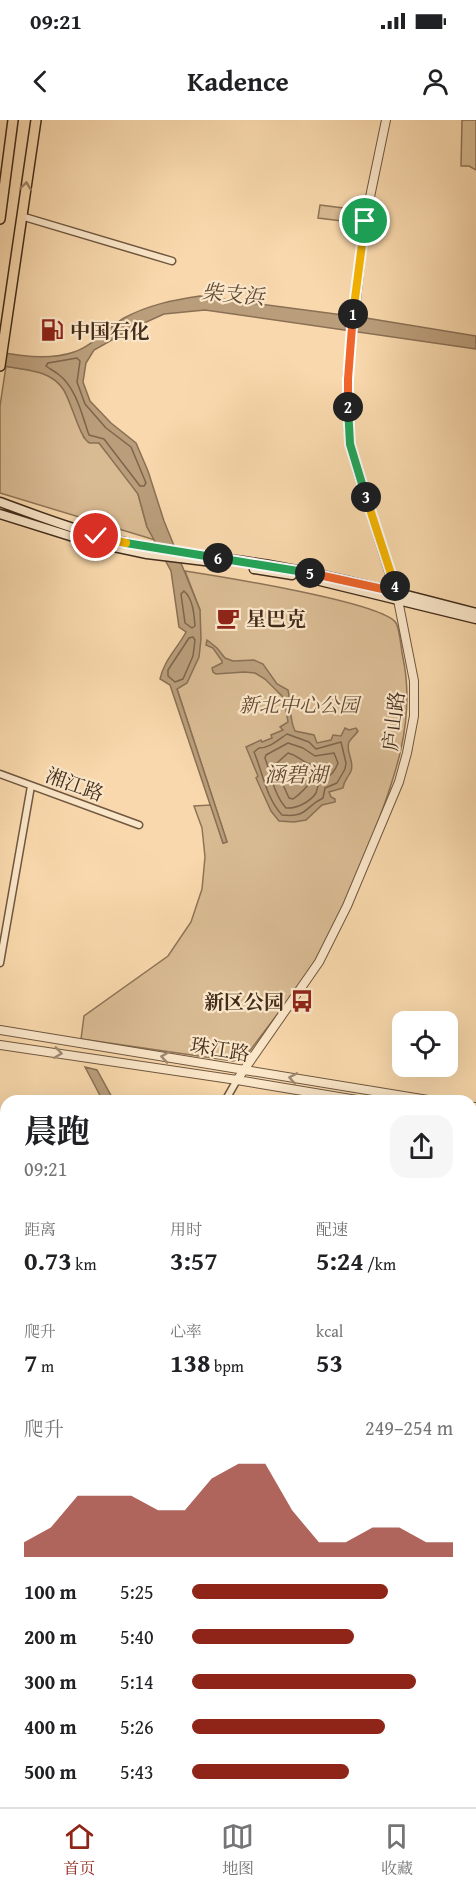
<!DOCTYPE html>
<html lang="zh">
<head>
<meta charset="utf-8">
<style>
	:root { --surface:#fff; --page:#f6f6f6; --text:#202124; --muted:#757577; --line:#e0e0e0; --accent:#8f2418 }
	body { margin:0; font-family:"Gentium Book Plus","Noto Serif SC",serif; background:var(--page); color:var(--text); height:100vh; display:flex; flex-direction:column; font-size:22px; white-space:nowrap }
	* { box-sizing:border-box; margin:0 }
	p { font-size:20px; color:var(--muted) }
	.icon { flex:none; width:33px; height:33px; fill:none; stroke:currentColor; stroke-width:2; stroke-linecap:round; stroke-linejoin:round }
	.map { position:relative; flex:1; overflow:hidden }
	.side { position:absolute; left:0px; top:975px; width:477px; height:712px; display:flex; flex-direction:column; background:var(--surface); border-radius:18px 18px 0 0; box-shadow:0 6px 24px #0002 }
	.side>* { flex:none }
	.controls { position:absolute; left:392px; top:891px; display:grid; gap:12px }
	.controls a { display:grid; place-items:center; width:66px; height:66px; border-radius:12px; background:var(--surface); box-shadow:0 6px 24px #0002; font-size:30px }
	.pin { position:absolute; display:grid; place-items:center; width:51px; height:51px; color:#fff; margin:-26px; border:3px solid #fff; border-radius:50%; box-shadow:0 2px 6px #0007 }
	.km { position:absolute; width:30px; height:30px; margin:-15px; border-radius:50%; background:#222; color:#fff; font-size:16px; line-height:30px; text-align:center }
	.round { display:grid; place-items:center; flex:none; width:63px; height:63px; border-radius:18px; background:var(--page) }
	.summary { display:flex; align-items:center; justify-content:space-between; height:102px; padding:0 24px }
	h1 { font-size:33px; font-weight:700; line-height:45px }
	.figures { display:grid; grid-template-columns:repeat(3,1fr); gap:9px; height:102px; padding:6px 24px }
	.figures div { display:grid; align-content:center }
	.figures b { font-size:26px; font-weight:700 }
	.figures small { font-size:16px; font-weight:400 }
	.figures p { font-size:16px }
	.chart { height:168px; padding:12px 24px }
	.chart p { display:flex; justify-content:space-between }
	.chart svg { width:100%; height:108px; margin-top:6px; fill:var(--accent); opacity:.7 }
	ul { padding:0 24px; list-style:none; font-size:20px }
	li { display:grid; grid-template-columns:96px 72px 1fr; align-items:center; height:45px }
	li i { height:15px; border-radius:8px; background:var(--accent) }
	.status { display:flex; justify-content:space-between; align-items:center; height:42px; padding:0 30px; background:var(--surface); direction:ltr }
	.status svg { height:16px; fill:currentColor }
	header { display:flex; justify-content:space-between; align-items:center; height:78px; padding:0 24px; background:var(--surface); font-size:27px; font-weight:700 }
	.tabs { display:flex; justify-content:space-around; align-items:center; height:84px; border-top:2px solid var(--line); background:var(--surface); font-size:16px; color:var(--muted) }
	.tabs a { display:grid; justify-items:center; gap:3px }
	.tabs .active { color:var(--accent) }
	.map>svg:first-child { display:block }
	.green { fill:#d9bb93; stroke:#8e7457; stroke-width:1.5 }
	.water { fill:#ba9e7b; stroke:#8a7055; stroke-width:1.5 }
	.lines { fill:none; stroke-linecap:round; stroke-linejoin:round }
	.shore { stroke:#7e654b; stroke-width:1.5 }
	.minor-casing { stroke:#70573f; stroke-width:9 }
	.tertiary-casing { stroke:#70573f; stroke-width:10 }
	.secondary-casing { stroke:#422c1b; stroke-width:11 }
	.primary-casing { stroke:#422c1b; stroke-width:12 }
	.minor { stroke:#fae6c9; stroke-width:6 }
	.tertiary { stroke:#fae6c9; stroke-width:8 }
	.secondary { stroke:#fae6c9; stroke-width:8 }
	.primary { stroke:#f8d8ac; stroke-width:9 }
	.oneway { stroke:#9d8264 }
	.oneway2 { stroke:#9e8972 }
	.split-1-casing { stroke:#fff; stroke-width:12 }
	.split-2-casing { stroke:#fff; stroke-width:12 }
	.split-3-casing { stroke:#fff; stroke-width:12 }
	.split-4-casing { stroke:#fff; stroke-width:12 }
	.split-5-casing { stroke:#fff; stroke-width:12 }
	.split-6-casing { stroke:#fff; stroke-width:12 }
	.split-7-casing { stroke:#fff; stroke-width:12 }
	.split-8-casing { stroke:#fff; stroke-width:12 }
	.split-1 { stroke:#f5b400; stroke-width:8 }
	.split-2 { stroke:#f0652b; stroke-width:8 }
	.split-3 { stroke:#22a559; stroke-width:8 }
	.split-4 { stroke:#f5b400; stroke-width:8 }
	.split-5 { stroke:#f0652b; stroke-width:8 }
	.split-6 { stroke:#22a559; stroke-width:8 }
	.split-7 { stroke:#22a559; stroke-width:8 }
	.split-8 { stroke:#f5b400; stroke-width:8 }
	.labels { text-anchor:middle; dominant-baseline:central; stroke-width:4.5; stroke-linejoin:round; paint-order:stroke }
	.poi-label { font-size:20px; font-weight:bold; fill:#422c1b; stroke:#fae6c9; text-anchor:start }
	.park-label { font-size:20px; font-style:italic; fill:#604933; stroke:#fae6c9 }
	.street-label { font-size:20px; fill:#422c1b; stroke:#fae6c9 }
	.water-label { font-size:21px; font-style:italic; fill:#604833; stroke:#fae6c9 }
</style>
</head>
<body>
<div class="status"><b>09:21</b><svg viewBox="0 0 49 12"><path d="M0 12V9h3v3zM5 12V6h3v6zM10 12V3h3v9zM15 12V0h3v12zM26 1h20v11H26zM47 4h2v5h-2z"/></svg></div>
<header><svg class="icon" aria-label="back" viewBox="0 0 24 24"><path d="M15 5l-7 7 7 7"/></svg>Kadence<svg class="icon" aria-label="person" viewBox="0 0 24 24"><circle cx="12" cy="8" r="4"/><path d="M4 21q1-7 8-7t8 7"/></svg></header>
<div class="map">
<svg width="476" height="1687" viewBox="0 0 476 1687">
	<rect width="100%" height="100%" fill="#f8d8ac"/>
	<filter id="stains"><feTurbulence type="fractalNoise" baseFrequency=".00333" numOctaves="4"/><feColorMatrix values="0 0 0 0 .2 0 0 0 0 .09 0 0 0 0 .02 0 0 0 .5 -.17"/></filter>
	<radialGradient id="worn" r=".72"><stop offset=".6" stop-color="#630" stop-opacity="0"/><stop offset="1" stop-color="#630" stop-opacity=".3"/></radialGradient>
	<!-- green -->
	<path class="green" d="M462,0H476V50L469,46H461Z
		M320,85L351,89L350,102L318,98Z
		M6,246C18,249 30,249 43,253C69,262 76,295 84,318L99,323L131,362L138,374L147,407L155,420L0,373V286Z
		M185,451C217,456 383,482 396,503C400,509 401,530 403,538C416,600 395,658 373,715C357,757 339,800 316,839C298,870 273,899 252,928L245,937L233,941L81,919L84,896L168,836L191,802L202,769L205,737L202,708L194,686L211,685L223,723L227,722L177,569L200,490Z"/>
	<!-- water -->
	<path class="water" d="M200,176L366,198L476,216V229L205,190L164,194L133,208L94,230L86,243L83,262L90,281L111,303L136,323L148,351L164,401L200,490L201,519L199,537L187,563L177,569L227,722L223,723L170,565L160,559C164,540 177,529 186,512L179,507L171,451L147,407L138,374L99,323C98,323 91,323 90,323C80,320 71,280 63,269C49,248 22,251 0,245V232C24,237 51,240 74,232C91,227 109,207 124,198C148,185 173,180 200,176Z
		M207,520L217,528L225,538L233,541L254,540L263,544L277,564L288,570C291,584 289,599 295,611L314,615L317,623L331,620L333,615L341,616L345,608L349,610L356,608L358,611C356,614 351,619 349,622C345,632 355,641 351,651C348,658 344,660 343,668L329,672L331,677L335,679V682L322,685L306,700L294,702L279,701L271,691L256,658L258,656L246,627L261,620L262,622L272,618L271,615L283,610L280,607L288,602L284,578L265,559L255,553L244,552L216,554L213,552L212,548L222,543V541L213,528L206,525Z
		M85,947L97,950L114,981H103Z"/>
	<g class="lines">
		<!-- shore -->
		<path class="shore" d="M77,238L80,241L77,262L85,284L106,308L131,327L146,363L144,366H140L104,319L89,315C82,295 76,267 58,254C54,251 50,249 46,246L48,243Z
			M184,471C193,479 194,493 195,506L192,508L185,503L181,474Z
			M193,517L195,520L193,536L183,559L175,562L168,556V550L189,518Z
			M287,614L309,622L316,629L341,622L346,643L345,649L337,663L325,668L323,678C304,687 308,698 282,695C266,678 263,653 254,632L259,628C270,628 278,620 287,614Z
			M288,623L303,628L315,636L334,633L338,643C332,659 325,655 319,664C317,667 317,671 316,673C310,682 296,689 286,688C274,675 271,654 265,638L266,635Z
			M288,633C297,635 299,639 307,643C312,646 318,646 322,648C313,659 305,671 293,679L289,678L280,658L277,643Z"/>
		<!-- minor casing -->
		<g class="minor-casing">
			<path id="minor" d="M21,96L172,141
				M0,654L139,705
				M0,843L31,666
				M225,981L237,960"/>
		</g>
		<!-- tertiary casing -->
		<g class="tertiary-casing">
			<path id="tertiary" d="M0,910L434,981
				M0,925L237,960L363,981
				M237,960L319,842L347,786L399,662L407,633L414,596V561L398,480L357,350L350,324L348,301L347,259L365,101L386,0
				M471,987H476
				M471,1000L476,1001"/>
		</g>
		<!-- secondary casing -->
		<g class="secondary-casing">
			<path id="secondary" d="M0,382C51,401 100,419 153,428C195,436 238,439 280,447C346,459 411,476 476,493
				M0,394L86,421L147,434L221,443
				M254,449L292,455
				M316,460L476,499"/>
		</g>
		<!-- primary casing -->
		<g class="primary-casing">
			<path id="primary" d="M0,99L13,0
				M0,246L36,0
				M0,1307L6,1308
				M0,1317L6,1318
				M471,1384L476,1385
				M471,1395L476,1396"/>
		</g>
		<!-- minor -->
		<use href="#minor" class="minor"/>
		<!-- tertiary -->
		<use href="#tertiary" class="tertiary"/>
		<!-- secondary -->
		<use href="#secondary" class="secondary"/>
		<!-- primary -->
		<use href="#primary" class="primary"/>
	</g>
	<!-- one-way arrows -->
	<defs><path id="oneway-chevron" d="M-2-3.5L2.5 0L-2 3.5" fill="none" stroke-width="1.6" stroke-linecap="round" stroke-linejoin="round" transform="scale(1.5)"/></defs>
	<use class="oneway" href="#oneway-chevron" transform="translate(26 66) rotate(-82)"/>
	<g class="oneway2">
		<use href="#oneway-chevron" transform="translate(58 933) rotate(8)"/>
		<use href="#oneway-chevron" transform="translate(165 937) rotate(-171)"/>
		<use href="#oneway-chevron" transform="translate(293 958) rotate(-170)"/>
	</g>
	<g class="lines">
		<!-- split-1 casing -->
		<g class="split-1-casing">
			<path id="split-1" d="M353,194L365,101"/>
		</g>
		<!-- split-2 casing -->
		<g class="split-2-casing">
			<path id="split-2" d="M348,287V259L353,194"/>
		</g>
		<!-- split-3 casing -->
		<g class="split-3-casing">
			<path id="split-3" d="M348,287L350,324L366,377"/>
		</g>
		<!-- split-4 casing -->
		<g class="split-4-casing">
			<path id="split-4" d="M366,377L395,466"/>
		</g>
		<!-- split-5 casing -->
		<g class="split-5-casing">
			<path id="split-5" d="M310,453L396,472L395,466"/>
		</g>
		<!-- split-6 casing -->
		<g class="split-6-casing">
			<path id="split-6" d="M218,438L310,453"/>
		</g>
		<!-- split-7 casing -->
		<g class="split-7-casing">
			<path id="split-7" d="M126,423L218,438"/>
		</g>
		<!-- split-8 casing -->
		<g class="split-8-casing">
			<path id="split-8" d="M96,416L126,423"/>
		</g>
		<!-- split-1 -->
		<use href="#split-1" class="split-1"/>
		<!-- split-2 -->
		<use href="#split-2" class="split-2"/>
		<!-- split-3 -->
		<use href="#split-3" class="split-3"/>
		<!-- split-4 -->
		<use href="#split-4" class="split-4"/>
		<!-- split-5 -->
		<use href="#split-5" class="split-5"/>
		<!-- split-6 -->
		<use href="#split-6" class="split-6"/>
		<!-- split-7 -->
		<use href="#split-7" class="split-7"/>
		<!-- split-8 -->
		<use href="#split-8" class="split-8"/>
	</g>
	<!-- icons -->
	<defs>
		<g id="fuel-bare" transform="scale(1.8)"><path d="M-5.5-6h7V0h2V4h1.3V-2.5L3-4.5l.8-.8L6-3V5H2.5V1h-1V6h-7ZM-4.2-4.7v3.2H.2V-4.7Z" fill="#8f2418" stroke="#fae6c9" stroke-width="2.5" paint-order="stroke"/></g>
		<g id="cafe-bare" transform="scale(1.8)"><path d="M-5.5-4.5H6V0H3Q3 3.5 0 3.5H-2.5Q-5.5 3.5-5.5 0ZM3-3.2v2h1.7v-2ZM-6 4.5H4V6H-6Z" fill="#8f2418" stroke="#fae6c9" stroke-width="2.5" paint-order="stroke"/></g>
		<g id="bus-bare" transform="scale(1.8)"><path d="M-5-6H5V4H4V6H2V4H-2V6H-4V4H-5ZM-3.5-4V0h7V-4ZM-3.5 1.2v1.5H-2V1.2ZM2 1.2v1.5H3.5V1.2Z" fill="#8f2418" stroke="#fae6c9" stroke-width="2.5" paint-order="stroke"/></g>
	</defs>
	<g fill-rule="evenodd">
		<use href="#fuel-bare" x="52" y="210"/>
		<use href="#cafe-bare" x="228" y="498"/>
		<use href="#bus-bare" x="302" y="881"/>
	</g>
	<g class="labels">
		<!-- poi labels -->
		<g class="poi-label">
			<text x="70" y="210">中国石化</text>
			<text x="246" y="498">星巴克</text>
			<text x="284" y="881" text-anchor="end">新区公园</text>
		</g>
		<!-- park labels -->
		<g class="park-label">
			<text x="299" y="584">新北中心公园</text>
		</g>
		<!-- street labels -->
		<g class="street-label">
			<text transform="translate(393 601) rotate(-83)">庐山路</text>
			<text transform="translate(75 664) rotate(20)">湘江路</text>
			<text transform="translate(220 929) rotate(9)">珠江路</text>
		</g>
		<!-- water labels -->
		<g class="water-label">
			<text transform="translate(233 174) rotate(5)">柴支浜</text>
			<text x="296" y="654">涵碧湖</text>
		</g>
	</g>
	<rect width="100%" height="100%" filter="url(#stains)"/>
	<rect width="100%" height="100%" fill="url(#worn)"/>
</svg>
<div class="controls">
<a><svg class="icon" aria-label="locate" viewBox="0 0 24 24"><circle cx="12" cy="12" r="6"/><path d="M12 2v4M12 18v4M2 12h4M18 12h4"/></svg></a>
</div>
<div class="pin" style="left:365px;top:101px;background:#1e9e55"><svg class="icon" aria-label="arrive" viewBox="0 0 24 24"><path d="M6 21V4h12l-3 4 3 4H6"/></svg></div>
<div class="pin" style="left:96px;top:416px;background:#d93025"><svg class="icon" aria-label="check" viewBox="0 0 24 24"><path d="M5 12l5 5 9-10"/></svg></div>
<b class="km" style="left:353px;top:194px">1</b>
<b class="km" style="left:348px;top:287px">2</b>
<b class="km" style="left:366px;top:377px">3</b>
<b class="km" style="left:395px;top:466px">4</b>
<b class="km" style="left:310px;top:453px">5</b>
<b class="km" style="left:218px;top:438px">6</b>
<section class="side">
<div class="summary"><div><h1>晨跑</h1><p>09:21</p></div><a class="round"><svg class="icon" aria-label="share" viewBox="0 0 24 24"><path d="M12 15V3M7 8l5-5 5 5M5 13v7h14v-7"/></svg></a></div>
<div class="figures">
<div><p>距离</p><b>0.73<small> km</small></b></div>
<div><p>用时</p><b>3:57</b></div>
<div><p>配速</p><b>5:24<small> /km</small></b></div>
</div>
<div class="figures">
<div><p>爬升</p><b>7<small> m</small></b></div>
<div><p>心率</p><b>138<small> bpm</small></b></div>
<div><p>kcal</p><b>53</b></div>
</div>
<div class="chart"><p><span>爬升</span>249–254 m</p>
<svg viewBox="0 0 160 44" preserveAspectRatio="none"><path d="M0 44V38L10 32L20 19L30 19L40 19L50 25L60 25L70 12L80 6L90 6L100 25L110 38L120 38L130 32L140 32L150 38L160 38V44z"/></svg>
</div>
<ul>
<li><b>100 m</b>5:25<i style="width:75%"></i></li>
<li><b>200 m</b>5:40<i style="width:62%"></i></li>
<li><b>300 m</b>5:14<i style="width:86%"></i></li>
<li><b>400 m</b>5:26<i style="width:74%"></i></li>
<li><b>500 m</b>5:43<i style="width:60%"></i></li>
</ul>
</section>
</div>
<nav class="tabs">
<a class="active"><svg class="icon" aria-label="home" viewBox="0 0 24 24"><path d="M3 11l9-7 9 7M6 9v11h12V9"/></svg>首页</a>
<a><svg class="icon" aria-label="map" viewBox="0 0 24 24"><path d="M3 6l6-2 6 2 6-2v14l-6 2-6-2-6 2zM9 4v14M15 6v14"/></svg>地图</a>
<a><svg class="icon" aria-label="saved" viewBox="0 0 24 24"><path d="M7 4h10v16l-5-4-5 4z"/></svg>收藏</a>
</nav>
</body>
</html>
